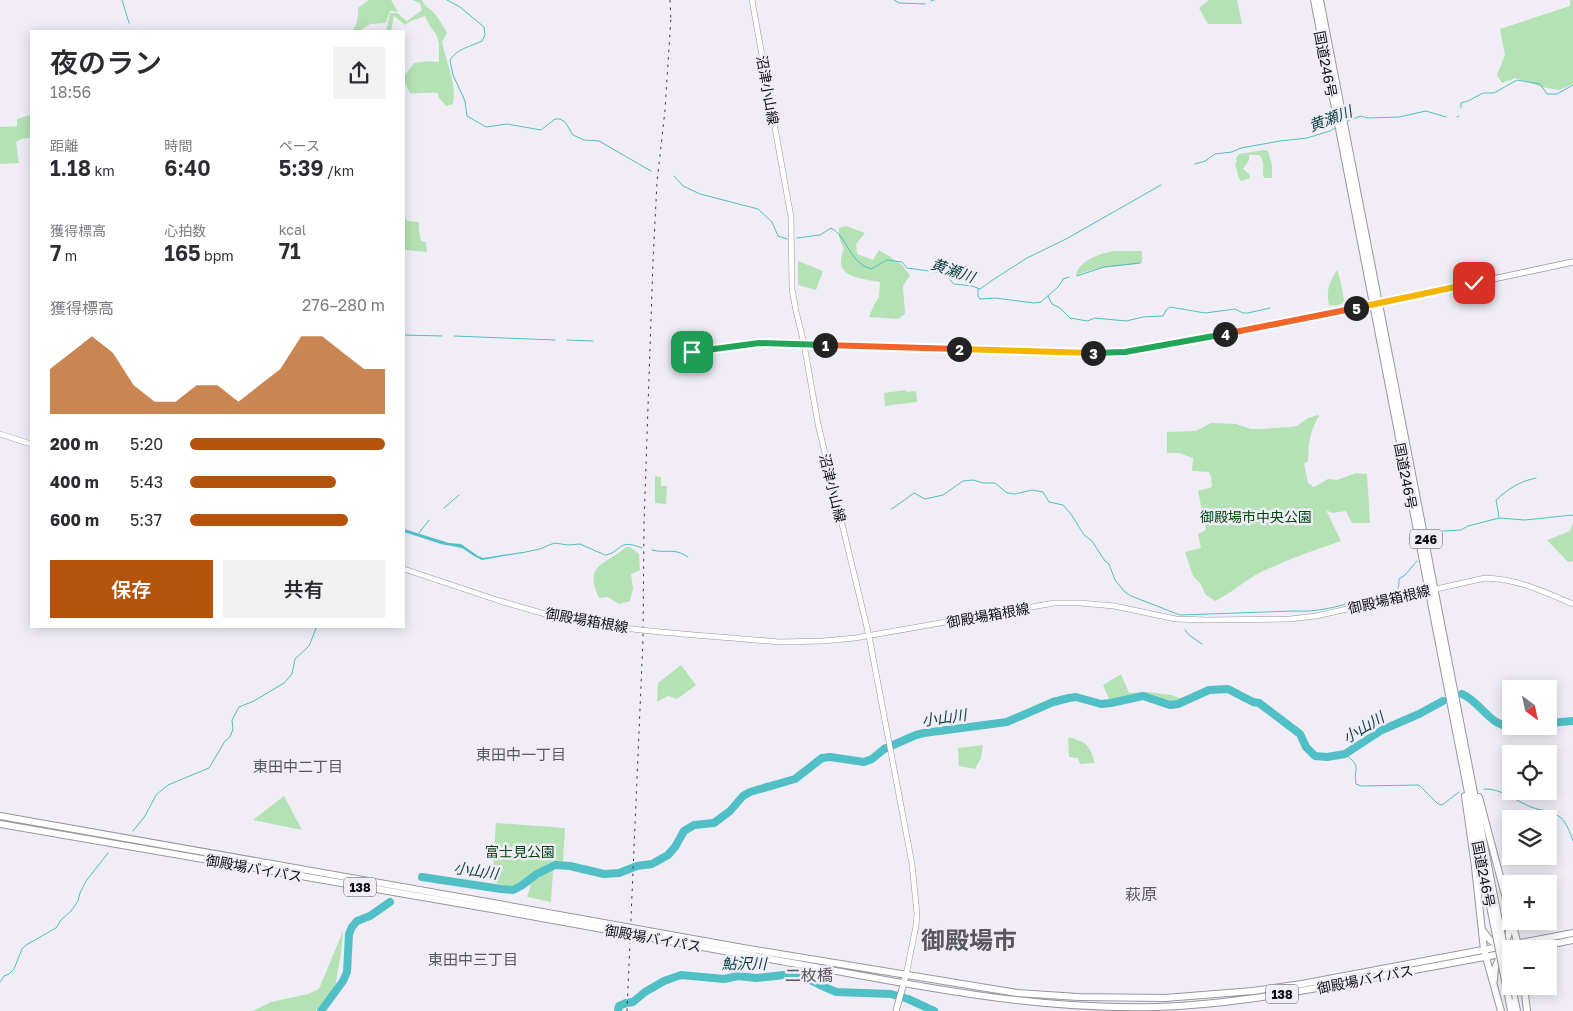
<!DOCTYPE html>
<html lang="ja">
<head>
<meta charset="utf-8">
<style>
	:root { --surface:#fff; --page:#f2f2f3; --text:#2b2b33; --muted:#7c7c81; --accent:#b45309 }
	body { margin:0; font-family:"Golos Text","Noto Sans JP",sans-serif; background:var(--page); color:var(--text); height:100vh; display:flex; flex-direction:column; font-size:19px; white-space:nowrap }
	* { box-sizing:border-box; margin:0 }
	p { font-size:16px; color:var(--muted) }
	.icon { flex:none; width:28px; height:28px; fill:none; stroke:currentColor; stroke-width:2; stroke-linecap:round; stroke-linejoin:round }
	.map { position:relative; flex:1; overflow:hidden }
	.panel { position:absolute; left:30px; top:30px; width:375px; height:598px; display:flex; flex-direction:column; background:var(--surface); border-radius:0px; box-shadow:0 2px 12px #0003 }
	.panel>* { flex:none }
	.needle { width:32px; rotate:147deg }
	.tools { position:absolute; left:1502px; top:680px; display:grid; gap:10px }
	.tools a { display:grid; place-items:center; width:55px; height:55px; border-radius:0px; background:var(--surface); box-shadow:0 2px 12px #0003; font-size:25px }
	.pin { position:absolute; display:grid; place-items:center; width:42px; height:42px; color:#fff; margin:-21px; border-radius:10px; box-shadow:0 2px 8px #0006 }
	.km { position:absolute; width:25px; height:25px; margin:-12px; border-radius:50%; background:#222; color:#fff; font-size:14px; line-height:25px; text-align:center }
	.round { display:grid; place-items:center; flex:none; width:52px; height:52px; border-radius:0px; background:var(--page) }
	.summary { display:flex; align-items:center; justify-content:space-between; height:85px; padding:0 20px }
	h1 { font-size:28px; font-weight:600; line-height:38px }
	.metrics { display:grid; grid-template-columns:repeat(3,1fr); gap:8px; height:85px; padding:5px 20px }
	.metrics div { display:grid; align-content:center }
	.metrics b { font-size:21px; font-weight:600 }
	.metrics small { font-size:14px; font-weight:400 }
	.metrics p { font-size:14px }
	.chart { height:140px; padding:10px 20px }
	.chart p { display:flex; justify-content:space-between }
	.chart svg { width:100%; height:90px; margin-top:5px; fill:var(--accent); opacity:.7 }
	.cta { display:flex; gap:10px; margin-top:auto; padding:10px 20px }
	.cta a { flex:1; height:58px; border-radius:0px; background:var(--accent); color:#fff; font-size:20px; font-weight:600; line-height:58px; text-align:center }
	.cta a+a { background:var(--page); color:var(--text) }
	ul { padding:0 20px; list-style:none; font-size:16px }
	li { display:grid; grid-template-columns:80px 60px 1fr; align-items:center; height:38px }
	li i { height:12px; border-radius:6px; background:var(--accent) }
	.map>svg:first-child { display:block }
	.green { fill:#b4e2b5 }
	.water { fill:#50bfc6 }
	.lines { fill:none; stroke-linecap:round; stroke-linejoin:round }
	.stream { stroke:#50bfc6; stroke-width:1 }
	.river { stroke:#50bfc6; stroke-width:8 }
	.secondary-casing { stroke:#99959e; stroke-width:6 }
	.primary-casing { stroke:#99959e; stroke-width:7 }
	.highway-casing { stroke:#99959e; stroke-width:8 }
	.secondary { stroke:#fff; stroke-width:5 }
	.primary { stroke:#fff; stroke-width:5.5 }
	.highway { stroke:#fff; stroke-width:6 }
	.rail { stroke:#3a383d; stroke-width:1; stroke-dasharray:2.5 5; stroke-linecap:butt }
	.secondary-bridge-casing { stroke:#99959e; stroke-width:6; stroke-linecap:butt }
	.highway-bridge-casing { stroke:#99959e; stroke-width:8; stroke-linecap:butt }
	.secondary-bridge { stroke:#fff; stroke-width:5 }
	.highway-bridge { stroke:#fff; stroke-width:6 }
	.split-1-casing { stroke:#fff; stroke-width:10 }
	.split-2-casing { stroke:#fff; stroke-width:10 }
	.split-3-casing { stroke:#fff; stroke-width:10 }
	.split-4-casing { stroke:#fff; stroke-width:10 }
	.split-5-casing { stroke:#fff; stroke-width:10 }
	.split-6-casing { stroke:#fff; stroke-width:10 }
	.split-1 { stroke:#22a559; stroke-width:6 }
	.split-2 { stroke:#f0652b; stroke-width:6 }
	.split-3 { stroke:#f5b400; stroke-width:6 }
	.split-4 { stroke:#22a559; stroke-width:6 }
	.split-5 { stroke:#f0652b; stroke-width:6 }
	.split-6 { stroke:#f5b400; stroke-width:6 }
	.labels { text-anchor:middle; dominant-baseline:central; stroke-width:5; stroke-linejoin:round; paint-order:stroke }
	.shield { fill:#f0edf7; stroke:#545257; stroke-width:1 }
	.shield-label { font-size:12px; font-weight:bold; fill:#110f13 }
	.street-label { font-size:14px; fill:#110f13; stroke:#f0edf7 }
	.park-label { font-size:14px; fill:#02450f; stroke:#f0edf7 }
	.water-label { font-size:15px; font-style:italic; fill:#0a3f42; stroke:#f0edf7 }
	.neighbourhood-label { font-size:15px; fill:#59565e; stroke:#f0edf7 }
	.quarter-label { font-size:16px; fill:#59565e; stroke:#f0edf7 }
	.town-label { font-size:24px; font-weight:bold; fill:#59565e; stroke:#f0edf7 }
</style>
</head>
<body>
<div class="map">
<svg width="1573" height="1011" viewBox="0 0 1573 1011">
	<rect width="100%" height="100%" fill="#f0edf7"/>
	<!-- green -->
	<path class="green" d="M369,0H391L398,12L390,11L386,23L370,24L359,31H351C358,26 358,16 358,8Z
		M412,0H422C426,9 428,6 433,12C439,19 443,25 447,33L442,42C446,62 457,84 453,104L446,106L439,98L438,93C428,92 419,94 410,93C401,74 403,79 414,63L429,61L439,62V43L436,34L430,26L425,16L411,21L405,25L394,16L391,31H386L390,13H397L407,21L422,10L420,3Z
		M1209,0H1237L1242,24H1208L1199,8Z
		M1570,0H1573V84L1559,90L1542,87L1516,78L1502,83L1497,75L1505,55L1500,29L1570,6Z
		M30,115V138L21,139L16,142L19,163L0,164V127L17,126V119Z
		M1264,150L1268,151L1272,165V178H1264C1261,169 1267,164 1259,155H1249V160L1243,169L1249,174L1250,178L1241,181L1239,178L1235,164L1237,162L1236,158L1239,154Z
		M404,217L408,221L419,222V231L421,241L426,242L427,252L405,250Z
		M846,226L865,233L856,244L857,254L873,260L879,250L901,264L910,275L903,286L905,314L898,319L869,317L874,305L879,297L880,282C861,278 831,278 844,249L839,237V228Z
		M1116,251H1142V263C1120,268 1096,265 1076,276C1077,261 1103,252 1116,251Z
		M798,261L823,271L816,290L798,285Z
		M1337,270L1340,279L1344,300L1343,303L1336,306L1329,305C1326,291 1329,282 1337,270Z
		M906,390V392L916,391L917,402L885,406L884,393Z
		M1318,415L1319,416C1309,433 1309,442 1308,461L1304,464L1308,483L1314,487L1328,479L1337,480L1356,473L1367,474L1370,523H1352L1346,511L1332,513L1326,510L1341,541C1314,550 1287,560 1261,572C1245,580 1232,593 1215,601L1206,595L1200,583L1193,576L1185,552L1201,548L1198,534L1206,530L1198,491L1212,487L1211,477L1209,472L1192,471L1193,458L1179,453H1167V432L1196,431L1211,423L1236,424L1251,429H1260L1291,427L1297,426L1308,418Z
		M655,476L661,477V486H667L666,504L655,503Z
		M1573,523V561L1568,562L1547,540L1570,531Z
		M626,547H630L639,554L640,570L631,574L633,588L630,601L619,604L608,597L599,598C583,563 605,566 626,547Z
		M681,665L696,685L677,699L668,696L657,702L658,683Z
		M1121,674L1129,693L1147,692L1171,695L1180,698L1211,692L1171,707L1141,698L1109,707V699L1103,685Z
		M1069,737C1087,743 1089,744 1095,763L1080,764L1078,758L1069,757L1068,741Z
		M983,745L981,758L975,769L959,766L958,748Z
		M284,796L302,830L253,820Z
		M496,823L565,828L563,863L552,862L545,866L519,883L510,887L492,882Z
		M547,871H553L551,902L527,897L531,884Z
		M343,931L341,954L334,992L315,1011H253L271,1002L308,994L319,989Z"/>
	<!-- water -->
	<path class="water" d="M404,529L449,543L461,544L478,556L483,558L522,552V553L482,560L474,556L462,548L441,544L404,532Z"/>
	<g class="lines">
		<!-- stream -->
		<path class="stream" d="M122,0L129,23
			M447,0L460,7L484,27L485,35L482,41C470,47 458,48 450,60L453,75L465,101L467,116L486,127L507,124L541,130L555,119H560L565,122L573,135L584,140L599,141L651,171
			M894,0L899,3L925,4
			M931,1L934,0
			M1461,108V103L1468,101L1483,93H1494L1517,80L1540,84L1547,94H1557L1573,85
			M1457,117L1459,116
			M1347,121L1361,116L1367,118L1399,117L1426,111L1446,117
			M1195,164L1205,161L1215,154L1232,152L1241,148L1280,141L1307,138L1330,131L1337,127
			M674,176L683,186L700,194L758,209L772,222L778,236L787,239
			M797,238L820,235L831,228C843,233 849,255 860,263C863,266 867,267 871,269L887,260L902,262L907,268L936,272L944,274L954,284L972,286L980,289L991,281L1027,258L1066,239L1161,185
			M1077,276L1104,267L1140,263
			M978,289V296L980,299L995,298L1034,303L1041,302L1058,287L1063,279L1069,277
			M1048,296L1052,304L1060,308L1070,318L1087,321L1095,318L1126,321L1143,317L1163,316L1166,310L1170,307L1205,313L1235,309L1243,313H1248L1270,308
			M404,335L442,336
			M454,336L555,340
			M567,340L593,341
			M444,508L459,495
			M891,509L896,506L914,493L925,499L943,495L963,481L973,480L983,483H995L1007,493L1015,494L1032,490L1043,492L1049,502L1063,505L1071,514L1084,535L1092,541L1105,561L1109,564L1115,580L1125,592L1131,596L1180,615L1293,611C1321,613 1344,604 1370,598C1377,596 1388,597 1394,593C1399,590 1399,584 1399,579L1405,575L1417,561
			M1499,517L1496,500C1510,488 1518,482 1536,478
			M419,533L429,520
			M1431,541L1437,533L1443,531L1461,530L1468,526L1499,518L1525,520L1573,515
			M652,550C667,554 674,547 688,557
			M521,553L540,549L554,543L568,545L580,544L605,555C614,554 617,548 624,545C629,543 636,546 642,548
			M1185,630L1189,635L1202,644
			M1345,754C1363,768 1353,767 1356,784L1361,786L1419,785L1438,804L1442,805L1459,792
			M1484,789C1501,788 1516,801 1531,807C1541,811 1552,811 1560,817C1567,823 1570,833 1573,841
			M133,831L145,816L156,795L168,785L209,768L225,741L230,737L233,729L232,720L239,707L254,701L284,683L292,674L295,659L309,646L317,626
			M0,982L4,976L9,974L14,969L22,949L26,945L56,928L61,920L71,911L78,901L80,893L86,881L108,853"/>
		<!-- river -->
		<path class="river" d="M1462,694C1480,701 1490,727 1511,726
			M1549,723L1573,721
			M422,877L501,889L513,890L521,886L537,874L555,865L570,866L604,874L619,873L637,866L652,864L668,855L675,847L684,831L694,825L714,823L730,811L743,796L750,792L795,779L822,758L830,757L864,762L872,759L884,749L916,735L924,733L1007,722L1053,702L1069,698L1076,697L1101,704L1111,703L1143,696L1170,705L1178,704L1209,690L1228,689L1253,702L1259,703L1300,734L1306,747L1315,756L1327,757L1345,754L1382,730L1419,714L1443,701
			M321,1011L343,981L347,972L349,934L352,927L357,921L370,916L390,902
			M618,1011L619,1006L626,1003L633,1002L645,992L664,981L681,975L724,979L738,976L756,978L794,974L800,975L820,985L836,992L891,994L908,999L934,1011"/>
		<!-- secondary casing -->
		<g class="secondary-casing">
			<path id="secondary" d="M752,0L791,217L792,289L796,311L804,344L818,424L869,636L912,864L917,914L916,926L906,975
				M687,353L759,343L1090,353L1125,352L1151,348L1373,304
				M0,434L31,444
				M404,569L500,601L559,618
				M779,642L823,641L855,638L1054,603H1080L1114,606L1176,619L1207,620L1290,619L1316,616L1485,578C1518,579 1542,591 1573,604"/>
		</g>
		<!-- primary casing -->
		<g class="primary-casing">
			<path id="primary" d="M1375,304L1573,262
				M896,1011L906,975"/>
		</g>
		<!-- highway casing -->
		<g class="highway-casing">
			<path id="highway" d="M1314,0L1489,901
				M1320,0L1495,901
				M1465,796L1475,867L1484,950L1501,1011
				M1479,797L1511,918
				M0,816L493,903
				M0,824L492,909
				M1512,922L1519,949
				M1483,931L1490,940L1501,947
				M743,948L1017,993L1078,997L1165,998L1253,991L1302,984L1573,933
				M1501,948C1511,937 1510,928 1507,914
				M1529,949L1573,940
				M741,954C879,977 1016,1011 1156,1007C1221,1005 1286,994 1350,982C1404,972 1457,962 1511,952
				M1494,980L1495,968L1501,954
				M1512,986L1517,1011
				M1524,986L1527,1011
				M1509,1000L1511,1011"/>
		</g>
		<!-- secondary -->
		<use href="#secondary" class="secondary"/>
		<!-- primary -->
		<use href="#primary" class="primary"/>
		<!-- highway -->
		<use href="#highway" class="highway"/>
		<!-- rail -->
		<path class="rail" d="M670,0L671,22
			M627,1011L643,639L644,524L653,261L657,182L665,110L671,17"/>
		<!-- secondary-bridge casing -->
		<g class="secondary-bridge-casing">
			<path id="secondary-bridge" d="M559,618C631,632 706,635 779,642"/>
		</g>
		<!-- highway-bridge casing -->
		<g class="highway-bridge-casing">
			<path id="highway-bridge" d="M1489,901L1509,1000
				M1495,901L1511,982
				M493,903L743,948
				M492,909L741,954"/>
		</g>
		<!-- secondary-bridge -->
		<use href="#secondary-bridge" class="secondary-bridge"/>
		<!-- highway-bridge -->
		<use href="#highway-bridge" class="highway-bridge"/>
	</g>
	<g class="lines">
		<!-- split-1 casing -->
		<g class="split-1-casing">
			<path id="split-1" d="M692,352L759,343L825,345"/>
		</g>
		<!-- split-2 casing -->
		<g class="split-2-casing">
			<path id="split-2" d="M825,345L959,349"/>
		</g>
		<!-- split-3 casing -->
		<g class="split-3-casing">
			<path id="split-3" d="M959,349L1093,353"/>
		</g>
		<!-- split-4 casing -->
		<g class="split-4-casing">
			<path id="split-4" d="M1093,353L1125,352L1225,334"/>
		</g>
		<!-- split-5 casing -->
		<g class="split-5-casing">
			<path id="split-5" d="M1225,334L1356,308"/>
		</g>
		<!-- split-6 casing -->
		<g class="split-6-casing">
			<path id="split-6" d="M1356,308L1474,283"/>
		</g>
		<!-- split-1 -->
		<use href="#split-1" class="split-1"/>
		<!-- split-2 -->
		<use href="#split-2" class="split-2"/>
		<!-- split-3 -->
		<use href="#split-3" class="split-3"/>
		<!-- split-4 -->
		<use href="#split-4" class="split-4"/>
		<!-- split-5 -->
		<use href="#split-5" class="split-5"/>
		<!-- split-6 -->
		<use href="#split-6" class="split-6"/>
	</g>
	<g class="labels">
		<!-- shield labels -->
		<g class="shield">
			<rect x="1410" y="529.5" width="32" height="19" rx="4"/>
			<rect x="344" y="877.5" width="32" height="19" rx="4"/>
			<rect x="1266" y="984.5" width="32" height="19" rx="4"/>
		</g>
		<g class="shield-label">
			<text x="1426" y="539">246</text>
			<text x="360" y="887">138</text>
			<text x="1282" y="994">138</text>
		</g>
		<!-- street labels -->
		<g class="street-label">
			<text transform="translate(1326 64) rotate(79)">国道246号</text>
			<text transform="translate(768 90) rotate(80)">沼津小山線</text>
			<text transform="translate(1406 476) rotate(79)">国道246号</text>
			<text transform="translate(833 488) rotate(76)">沼津小山線</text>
			<text transform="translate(1389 599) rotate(-13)">御殿場箱根線</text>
			<text transform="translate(988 615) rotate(-10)">御殿場箱根線</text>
			<text transform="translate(587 620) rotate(10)">御殿場箱根線</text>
			<text transform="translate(254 868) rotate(10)">御殿場バイパス</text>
			<text transform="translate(1484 874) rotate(79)">国道246号</text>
			<text transform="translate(653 938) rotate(10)">御殿場バイパス</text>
			<text transform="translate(1365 979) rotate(-11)">御殿場バイパス</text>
		</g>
		<!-- park labels -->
		<g class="park-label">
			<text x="1256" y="516">御殿場市中央公園</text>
			<text x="520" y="851">富士見公園</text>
		</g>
		<!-- water labels -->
		<g class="water-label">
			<text transform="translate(1330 118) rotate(-21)">黄瀬川</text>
			<text transform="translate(953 270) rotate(19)">黄瀬川</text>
			<text transform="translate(944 717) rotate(-8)">小山川</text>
			<text transform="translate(1363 727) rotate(-31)">小山川</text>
			<text transform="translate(476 870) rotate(8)">小山川</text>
			<text x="744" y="963">鮎沢川</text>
		</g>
		<!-- neighbourhood labels -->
		<g class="neighbourhood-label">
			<text x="521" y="754">東田中一丁目</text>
			<text x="298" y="766">東田中二丁目</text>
			<text x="473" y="959">東田中三丁目</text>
		</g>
		<!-- quarter labels -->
		<g class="quarter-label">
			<text x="1141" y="894">萩原</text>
			<text x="809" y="975">二枚橋</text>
		</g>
		<!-- town labels -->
		<g class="town-label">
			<text x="969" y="939">御殿場市</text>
		</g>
	</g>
</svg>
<div class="tools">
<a><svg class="needle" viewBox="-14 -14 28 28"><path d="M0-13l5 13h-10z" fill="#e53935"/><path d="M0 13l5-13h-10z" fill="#7c7c81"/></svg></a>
<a><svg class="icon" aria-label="locate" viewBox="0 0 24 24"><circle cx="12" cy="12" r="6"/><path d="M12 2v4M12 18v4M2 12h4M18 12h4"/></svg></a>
<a><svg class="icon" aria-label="layers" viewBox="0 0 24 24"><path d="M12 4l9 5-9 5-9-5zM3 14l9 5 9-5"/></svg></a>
<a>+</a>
<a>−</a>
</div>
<div class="pin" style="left:692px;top:352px;background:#1e9e55"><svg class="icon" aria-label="arrive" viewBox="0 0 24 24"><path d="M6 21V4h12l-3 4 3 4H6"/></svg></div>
<div class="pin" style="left:1474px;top:283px;background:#d93025"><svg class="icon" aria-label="check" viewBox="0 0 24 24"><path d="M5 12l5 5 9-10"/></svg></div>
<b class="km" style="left:825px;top:345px">1</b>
<b class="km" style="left:959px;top:349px">2</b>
<b class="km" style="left:1093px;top:353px">3</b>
<b class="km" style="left:1225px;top:334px">4</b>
<b class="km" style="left:1356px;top:308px">5</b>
<section class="panel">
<div class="summary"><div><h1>夜のラン</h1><p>18:56</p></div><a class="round"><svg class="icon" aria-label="share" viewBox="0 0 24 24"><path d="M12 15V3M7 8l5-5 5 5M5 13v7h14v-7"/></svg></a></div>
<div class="metrics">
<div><p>距離</p><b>1.18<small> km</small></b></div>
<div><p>時間</p><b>6:40</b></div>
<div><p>ペース</p><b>5:39<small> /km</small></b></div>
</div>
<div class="metrics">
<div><p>獲得標高</p><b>7<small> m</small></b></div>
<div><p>心拍数</p><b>165<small> bpm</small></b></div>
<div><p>kcal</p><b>71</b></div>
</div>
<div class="chart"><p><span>獲得標高</span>276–280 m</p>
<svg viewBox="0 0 160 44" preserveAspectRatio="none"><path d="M0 44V22L10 14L20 6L30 14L40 30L50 38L60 38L70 30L80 30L90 38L100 30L110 22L120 6L130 6L140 14L150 22L160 22V44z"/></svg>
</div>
<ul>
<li><b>200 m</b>5:20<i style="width:100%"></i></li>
<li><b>400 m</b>5:43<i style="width:75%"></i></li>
<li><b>600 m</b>5:37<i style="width:81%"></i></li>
</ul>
<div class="cta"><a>保存</a><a>共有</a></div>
</section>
</div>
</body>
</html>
